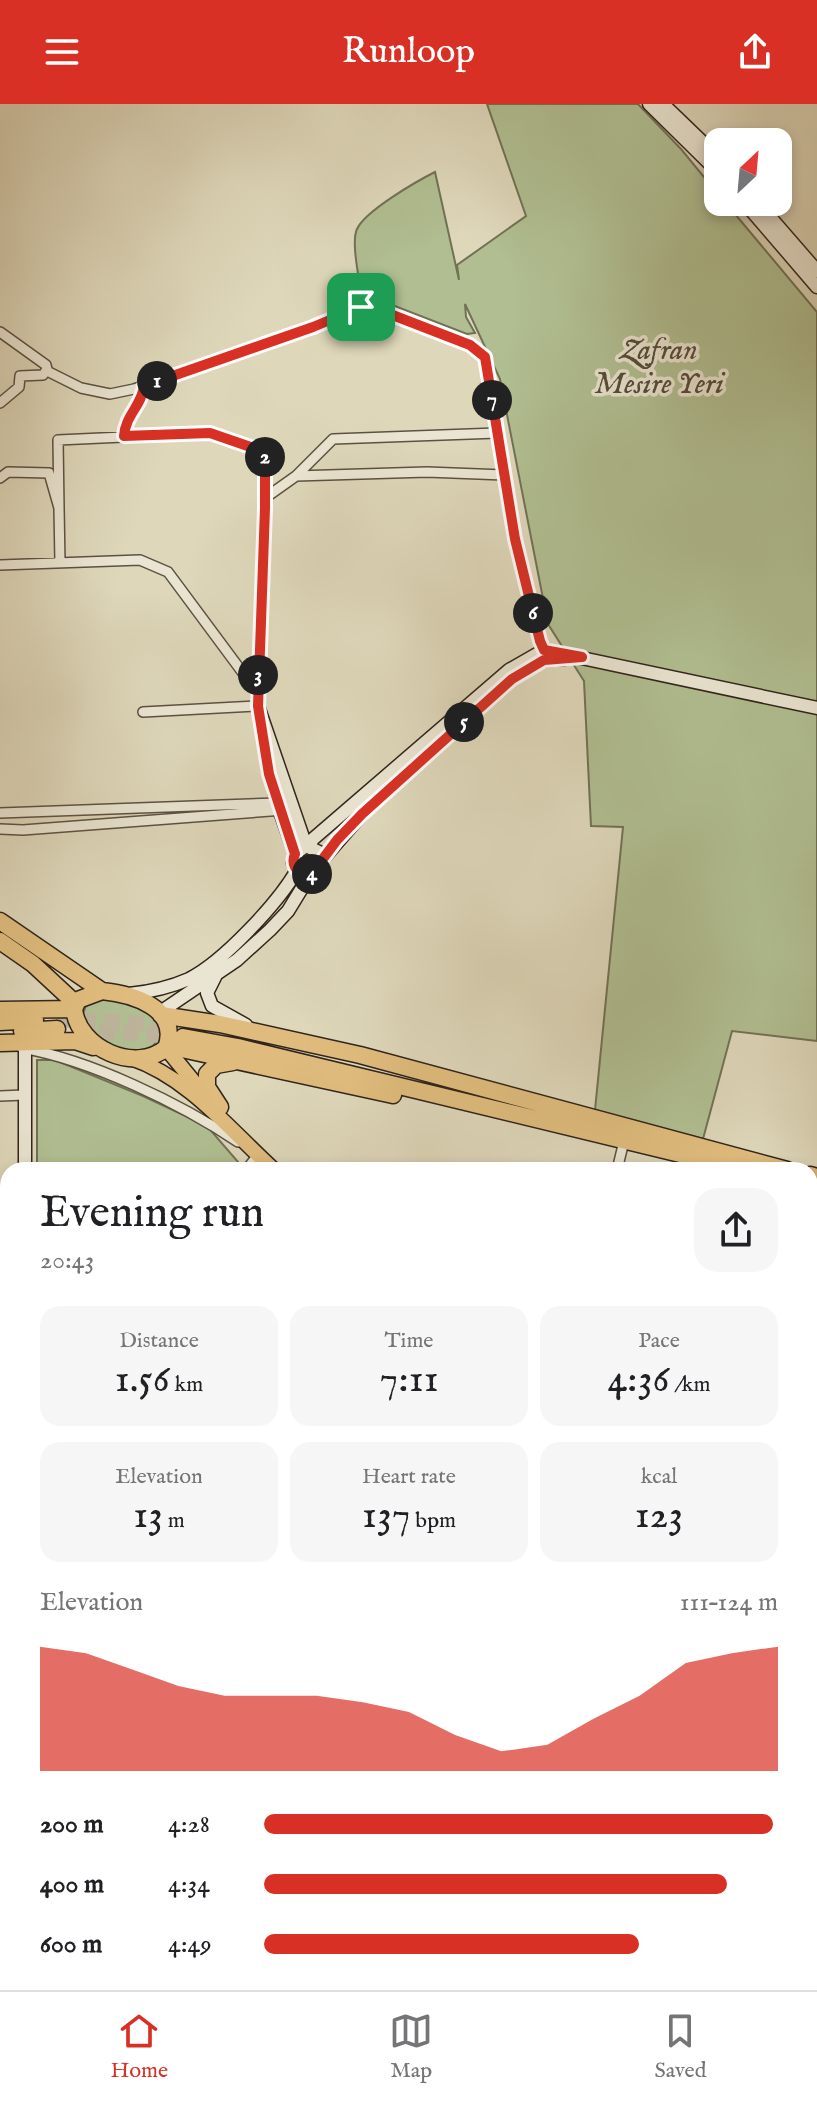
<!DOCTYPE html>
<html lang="en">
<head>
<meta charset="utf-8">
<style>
	:root { --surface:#fff; --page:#f6f6f6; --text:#202124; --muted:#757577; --line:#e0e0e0; --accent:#d93025 }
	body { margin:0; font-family:"IM FELL English",serif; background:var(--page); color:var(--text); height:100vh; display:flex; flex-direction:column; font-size:30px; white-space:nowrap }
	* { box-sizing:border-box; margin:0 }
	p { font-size:26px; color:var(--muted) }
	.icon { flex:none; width:44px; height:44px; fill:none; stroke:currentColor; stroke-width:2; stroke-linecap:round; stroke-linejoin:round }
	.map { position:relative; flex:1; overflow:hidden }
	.sheet { position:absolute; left:0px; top:1058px; width:818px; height:828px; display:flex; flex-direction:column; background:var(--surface); border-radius:24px 24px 0 0; box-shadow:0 4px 12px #0003 }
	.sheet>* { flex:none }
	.needle { width:52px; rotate:26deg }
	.tools { position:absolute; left:704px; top:24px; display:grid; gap:16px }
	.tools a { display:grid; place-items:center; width:88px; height:88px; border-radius:16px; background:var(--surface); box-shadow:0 4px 12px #0003; font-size:40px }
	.pin { position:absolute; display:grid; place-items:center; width:68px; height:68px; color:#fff; margin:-34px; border-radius:16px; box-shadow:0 4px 12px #0006 }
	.km { position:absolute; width:40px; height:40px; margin:-20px; border-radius:50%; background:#222; color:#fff; font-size:22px; line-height:40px; text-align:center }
	.round { display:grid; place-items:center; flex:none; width:84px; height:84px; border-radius:24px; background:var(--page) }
	.summary { display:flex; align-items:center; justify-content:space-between; height:136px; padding:0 40px }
	h1 { font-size:44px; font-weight:600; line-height:60px }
	.metrics { display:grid; grid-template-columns:repeat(3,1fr); gap:12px; height:136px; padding:8px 40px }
	.metrics div { display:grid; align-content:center; border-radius:20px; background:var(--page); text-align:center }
	.metrics b { font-size:40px; font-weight:600 }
	.metrics small { font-size:22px; font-weight:400 }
	.metrics p { font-size:22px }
	.chart { height:224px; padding:16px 40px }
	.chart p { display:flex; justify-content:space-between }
	.chart svg { width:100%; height:144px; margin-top:8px; fill:var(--accent); opacity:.7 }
	ul { padding:0 40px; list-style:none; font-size:26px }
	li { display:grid; grid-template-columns:128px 96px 1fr; align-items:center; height:60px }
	li i { height:20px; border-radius:10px; background:var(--accent) }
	header { display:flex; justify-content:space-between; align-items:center; height:104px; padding:0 40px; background:var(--accent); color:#fff; font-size:36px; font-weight:600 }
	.tabs { display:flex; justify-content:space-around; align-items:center; height:112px; border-top:2px solid var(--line); background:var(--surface); font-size:22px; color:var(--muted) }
	.tabs a { display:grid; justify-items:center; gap:4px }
	.tabs .on { color:var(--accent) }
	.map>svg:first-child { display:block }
	.green { fill:#b0be91; stroke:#717156; stroke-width:2 }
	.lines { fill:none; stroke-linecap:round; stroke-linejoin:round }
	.highway-tunnel { stroke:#bcb39a; stroke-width:16; stroke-dasharray:16 8; stroke-linecap:butt }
	.street-casing { stroke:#5d5143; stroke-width:12 }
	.secondary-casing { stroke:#32241b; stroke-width:15 }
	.primary-casing { stroke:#32241b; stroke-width:17 }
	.highway-casing { stroke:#32241b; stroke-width:19 }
	.street { stroke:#eae5d2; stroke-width:9 }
	.secondary { stroke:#eae5d2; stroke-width:12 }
	.primary { stroke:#dfbc7d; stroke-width:14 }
	.highway { stroke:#dfbc7d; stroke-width:16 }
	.route-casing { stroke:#fff; stroke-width:16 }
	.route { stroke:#d93025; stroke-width:10 }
	.labels { text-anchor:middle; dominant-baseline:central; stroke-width:7; stroke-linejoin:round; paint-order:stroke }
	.park-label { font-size:30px; font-style:italic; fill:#524a38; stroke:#eae5d2 }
</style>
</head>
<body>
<header><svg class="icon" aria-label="menu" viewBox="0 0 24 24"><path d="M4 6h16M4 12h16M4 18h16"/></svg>Runloop<svg class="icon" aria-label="share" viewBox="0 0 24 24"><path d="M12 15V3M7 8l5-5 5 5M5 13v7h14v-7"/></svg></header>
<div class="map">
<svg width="817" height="1886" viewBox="0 0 817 1886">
	<rect width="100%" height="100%" fill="#ded7ba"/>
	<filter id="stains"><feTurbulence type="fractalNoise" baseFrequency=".0025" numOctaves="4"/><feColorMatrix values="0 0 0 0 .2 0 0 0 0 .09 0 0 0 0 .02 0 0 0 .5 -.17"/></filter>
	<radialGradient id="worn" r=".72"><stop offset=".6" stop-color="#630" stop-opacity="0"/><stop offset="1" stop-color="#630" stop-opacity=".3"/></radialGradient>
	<!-- green -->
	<path class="green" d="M487,0H638L681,45L718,90V98H725L817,208V937L732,927L703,1035L595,1006L623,723L591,722L584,577L548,520L500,275L465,200L466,213L475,229L467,230L361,189C359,173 351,138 357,125C365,107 417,77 435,68L459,176L457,161L526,112Z
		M99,892C110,894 126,894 136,899C182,921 156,965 107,940C98,936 90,926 83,920C82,906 86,897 99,892Z
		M37,956H55L143,992L207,1022L239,1059L234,1066H37Z
		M810,1220L817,1223V1346L810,1363Z"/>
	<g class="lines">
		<!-- highway-tunnel -->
		<path class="highway-tunnel" d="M56,915L178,921
			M75,926L179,932"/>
		<!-- street casing -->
		<g class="street-casing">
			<path id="street" d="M0,228L46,261L47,265L43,271L20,272L19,283L0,299
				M47,267L81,284L110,290L134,285L199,263L313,223L353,205L366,203L377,205L476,244L487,256L515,435L544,546
				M124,332C125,312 142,301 144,282
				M296,372L333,335L497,329
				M0,374L8,368L49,369L59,404L60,459
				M265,394L296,372L427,368L504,371
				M59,404L58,336L210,329L265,348V404L258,602L143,608
				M0,461L140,456L168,468L257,588
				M0,709L277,699
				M0,725L23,726L284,706
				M22,944C90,956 180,999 238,1038
				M0,992L24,991
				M246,1066L258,1051L254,1048
				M617,1066L624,1037
				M0,1131H8
				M0,1175L8,1174
				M0,1231H8
				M810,1394L817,1381
				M810,1438L817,1442
				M0,1517L8,1518
				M810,1566L817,1555
				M0,1591H8
				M810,1599L817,1613
				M0,1661L8,1662
				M810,1724L817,1733
				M0,1753L8,1742
				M0,1855L8,1850
				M810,1863L817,1868
				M410,1878L420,1886
				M497,1878L507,1886
				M552,1878L563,1886
				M119,1886L131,1878
				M170,1886L172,1878
				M228,1886L230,1878
				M298,1886L303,1878
				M371,1886L377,1878
				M724,1886L729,1878"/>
		</g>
		<!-- secondary casing -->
		<g class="secondary-casing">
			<path id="secondary" d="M649,0L718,68
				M663,0L718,53
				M744,98L817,183
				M757,98L817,167
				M258,602L306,742
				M265,644L277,699
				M284,698L277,699L295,750
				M308,743L313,735L509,566L544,546L817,604
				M322,756L362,710L512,575L544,556L565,555
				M216,871L207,889L212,902L246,921
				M129,890C148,888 171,883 189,875C223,858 278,799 297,766
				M159,909L237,856L270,826L288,807L310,771L321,762L319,748L306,742L295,750L293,759L301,769L310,771
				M25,937V1066
				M0,1305H8
				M0,1317L8,1318
				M0,1726L8,1735
				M135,1878L143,1886
				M690,1878L699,1886"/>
		</g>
		<!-- primary casing -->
		<g class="primary-casing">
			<path id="primary" d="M166,944L193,977L210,993
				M131,954C189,974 229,1025 274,1066
				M810,1524L817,1529
				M810,1536L817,1541"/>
		</g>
		<!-- highway casing -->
		<g class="highway-casing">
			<path id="highway" d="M0,817L102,887
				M0,837L33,860L75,899
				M102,887C132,890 181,904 166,944C135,970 78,944 74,905L78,896Z
				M0,906L74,905
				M161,911L220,920L360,951L787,1066
				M0,918L35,916
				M22,927L57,925
				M183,933L238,943L738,1064
				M0,939L75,937L93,943
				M168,942L393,991
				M220,1003L207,983V970L216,961L233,958
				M810,1071L817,1073"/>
		</g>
		<!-- street -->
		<use href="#street" class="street"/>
		<!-- secondary -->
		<use href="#secondary" class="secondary"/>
		<!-- primary -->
		<use href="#primary" class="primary"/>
		<!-- highway -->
		<use href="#highway" class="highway"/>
	</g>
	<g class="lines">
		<!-- route casing -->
		<g class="route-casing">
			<path id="route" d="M361,203L377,205L470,241L485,253L515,435L540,537L544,546L582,553L544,556L512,575L362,710L337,736L322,756L318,766L306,771C295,768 291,759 295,750L269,670L258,602L265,404V348L210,329L124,332C125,312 142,301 144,282L313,223Z"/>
		</g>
		<!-- route -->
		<use href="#route" class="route"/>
	</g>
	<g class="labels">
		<!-- park labels -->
		<g class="park-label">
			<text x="659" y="247">Zafran<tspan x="659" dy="34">Mesire Yeri</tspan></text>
		</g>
	</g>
	<rect width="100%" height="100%" filter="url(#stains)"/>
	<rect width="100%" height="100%" fill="url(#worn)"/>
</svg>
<div class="tools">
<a><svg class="needle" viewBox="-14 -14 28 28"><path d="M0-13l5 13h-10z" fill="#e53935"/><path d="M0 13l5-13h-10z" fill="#757577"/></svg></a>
</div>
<div class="pin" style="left:361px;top:203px;background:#1e9e55"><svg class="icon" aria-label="arrive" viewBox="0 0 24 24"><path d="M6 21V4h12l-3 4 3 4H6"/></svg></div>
<b class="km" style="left:157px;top:277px">1</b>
<b class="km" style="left:265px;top:353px">2</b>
<b class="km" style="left:258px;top:571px">3</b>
<b class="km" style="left:312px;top:770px">4</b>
<b class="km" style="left:464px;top:618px">5</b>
<b class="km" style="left:533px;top:509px">6</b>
<b class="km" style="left:492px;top:296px">7</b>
<section class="sheet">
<div class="summary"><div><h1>Evening run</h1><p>20:43</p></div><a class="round"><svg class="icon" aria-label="share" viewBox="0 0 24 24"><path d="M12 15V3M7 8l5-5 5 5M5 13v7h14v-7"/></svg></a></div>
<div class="metrics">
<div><p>Distance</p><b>1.56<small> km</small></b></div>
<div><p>Time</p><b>7:11</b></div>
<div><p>Pace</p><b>4:36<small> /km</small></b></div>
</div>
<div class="metrics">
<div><p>Elevation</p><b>13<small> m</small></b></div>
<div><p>Heart rate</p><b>137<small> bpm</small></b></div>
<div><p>kcal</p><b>123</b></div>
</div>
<div class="chart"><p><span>Elevation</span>111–124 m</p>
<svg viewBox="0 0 160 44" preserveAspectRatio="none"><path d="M0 44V6L10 8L20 13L30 18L40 21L50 21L60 21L70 23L80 26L90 33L100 38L110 36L120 28L130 21L140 11L150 8L160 6V44z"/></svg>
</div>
<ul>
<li><b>200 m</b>4:28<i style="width:99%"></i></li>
<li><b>400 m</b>4:34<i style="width:90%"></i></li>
<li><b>600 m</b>4:49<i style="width:73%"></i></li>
</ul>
</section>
</div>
<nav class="tabs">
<a class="on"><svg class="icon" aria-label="home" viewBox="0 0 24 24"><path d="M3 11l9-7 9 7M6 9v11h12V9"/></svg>Home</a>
<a><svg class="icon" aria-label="map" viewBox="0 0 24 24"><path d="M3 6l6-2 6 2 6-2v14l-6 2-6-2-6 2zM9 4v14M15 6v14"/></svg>Map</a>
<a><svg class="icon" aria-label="saved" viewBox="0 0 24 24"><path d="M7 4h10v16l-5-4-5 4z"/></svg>Saved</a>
</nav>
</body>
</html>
